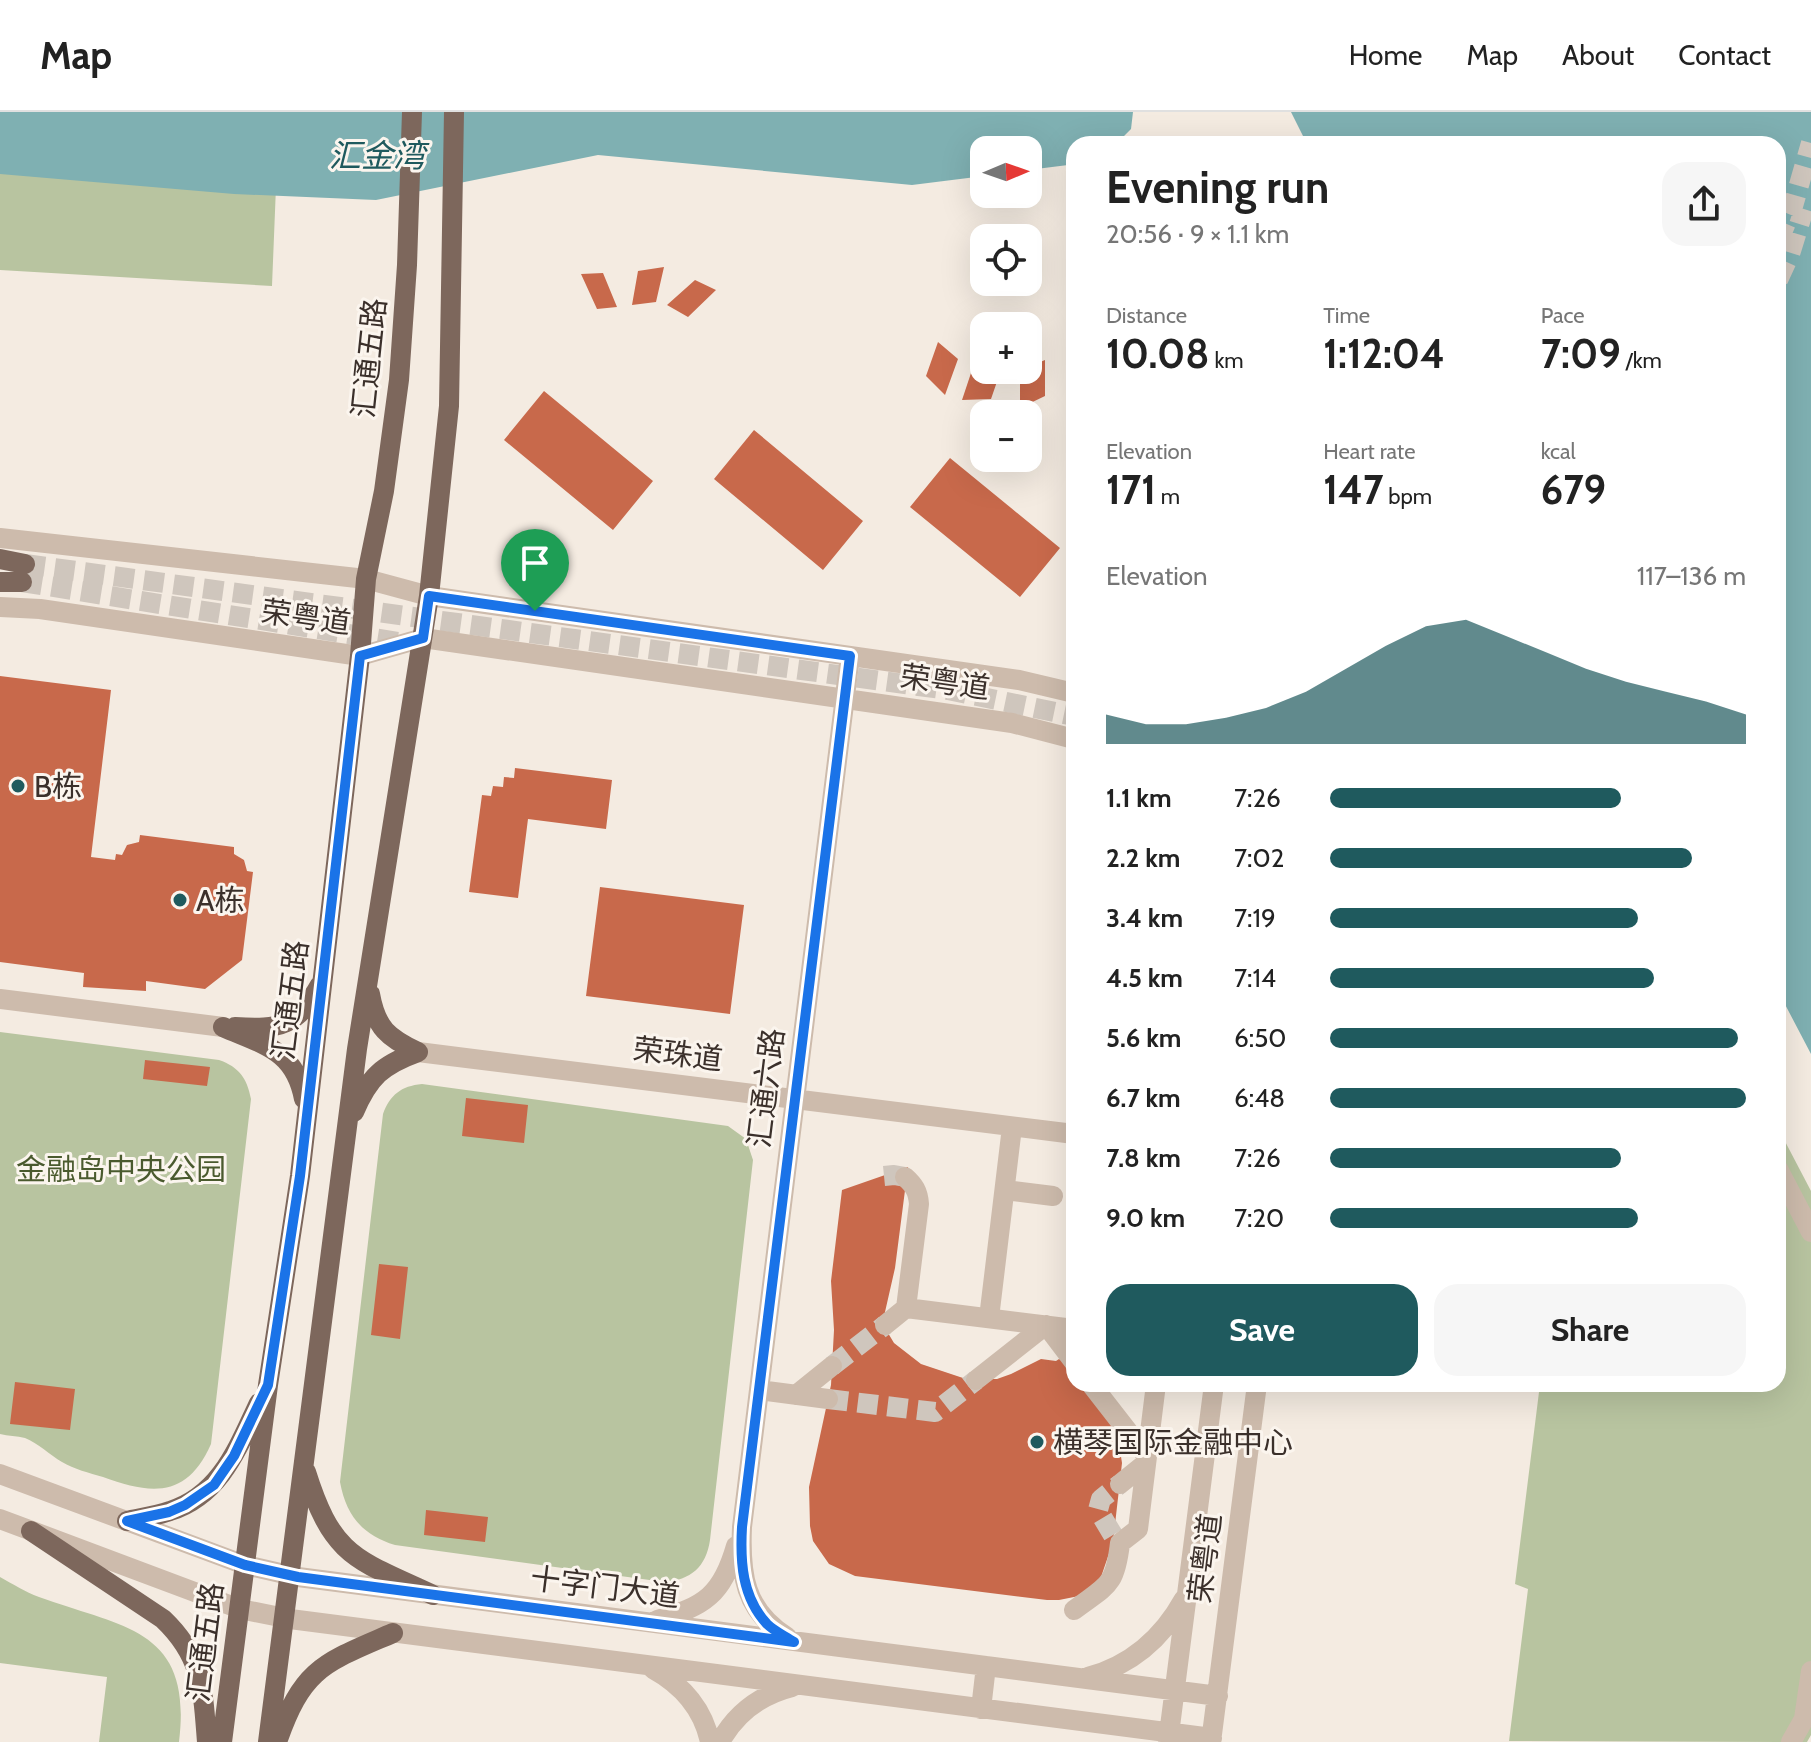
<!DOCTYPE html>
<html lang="en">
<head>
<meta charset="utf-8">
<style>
	:root { --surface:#fff; --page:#f6f6f6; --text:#222; --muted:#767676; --line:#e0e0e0; --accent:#1f5a5e }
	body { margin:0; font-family:Cabin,"Noto Sans SC",sans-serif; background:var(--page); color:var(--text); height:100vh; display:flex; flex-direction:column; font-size:30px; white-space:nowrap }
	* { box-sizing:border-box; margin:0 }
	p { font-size:26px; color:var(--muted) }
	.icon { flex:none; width:44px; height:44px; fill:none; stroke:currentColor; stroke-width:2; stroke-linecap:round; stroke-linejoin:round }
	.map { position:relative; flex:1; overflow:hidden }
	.details { position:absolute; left:1066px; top:24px; width:720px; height:1256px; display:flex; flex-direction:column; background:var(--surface); border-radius:24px; box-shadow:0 8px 32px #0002 }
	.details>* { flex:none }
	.needle { width:52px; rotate:88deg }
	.fabs { position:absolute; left:970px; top:24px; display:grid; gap:16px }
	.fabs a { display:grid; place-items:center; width:72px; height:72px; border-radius:16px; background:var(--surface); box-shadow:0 8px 32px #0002; font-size:40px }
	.pin { position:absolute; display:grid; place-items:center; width:68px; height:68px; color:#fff; margin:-82px -34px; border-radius:50% 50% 50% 0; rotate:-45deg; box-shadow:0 0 8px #0007 }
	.pin .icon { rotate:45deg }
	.round { display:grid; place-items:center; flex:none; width:84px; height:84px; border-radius:24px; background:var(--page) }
	.overview { display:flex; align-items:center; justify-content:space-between; height:136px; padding:0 40px }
	h1 { font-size:44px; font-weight:800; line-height:60px }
	.figures { display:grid; grid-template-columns:repeat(3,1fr); gap:12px; height:136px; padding:8px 40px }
	.figures div { display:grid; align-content:center }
	.figures b { font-size:40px; font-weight:800 }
	.figures small { font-size:22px; font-weight:400 }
	.figures p { font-size:22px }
	.chart { height:224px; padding:16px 40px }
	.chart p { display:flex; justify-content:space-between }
	.chart svg { width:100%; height:144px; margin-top:8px; fill:var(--accent); opacity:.7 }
	.action { display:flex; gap:16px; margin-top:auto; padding:16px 40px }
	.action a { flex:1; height:92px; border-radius:24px; background:var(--accent); color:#fff; font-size:32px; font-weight:800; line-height:92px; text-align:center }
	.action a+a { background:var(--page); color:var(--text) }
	ul { padding:0 40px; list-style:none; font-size:26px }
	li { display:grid; grid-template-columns:128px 96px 1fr; align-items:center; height:60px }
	li i { height:20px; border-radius:10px; background:var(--accent) }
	header { display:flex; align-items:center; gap:48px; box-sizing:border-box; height:112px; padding:0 40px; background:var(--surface); border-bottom:2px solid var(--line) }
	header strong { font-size:38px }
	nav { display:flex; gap:44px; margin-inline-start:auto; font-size:28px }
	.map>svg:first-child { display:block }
	.green { fill:#b8c4a0 }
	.water { fill:#7fb0b2 }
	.building { fill:#c8694b }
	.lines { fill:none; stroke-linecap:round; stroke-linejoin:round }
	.minor-tunnel { stroke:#cfc6bd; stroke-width:20; stroke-dasharray:20 10; stroke-linecap:butt }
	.major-tunnel { stroke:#cfc6bd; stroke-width:20; stroke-dasharray:20 10; stroke-linecap:butt }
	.minor { stroke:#cdbbac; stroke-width:20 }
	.major { stroke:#7d675c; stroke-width:20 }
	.route-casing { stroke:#fff; stroke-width:16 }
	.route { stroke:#1a73e8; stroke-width:10 }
	.poi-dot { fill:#1f5a5e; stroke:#fbf5ee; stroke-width:3 }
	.labels { text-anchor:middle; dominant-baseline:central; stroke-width:6; stroke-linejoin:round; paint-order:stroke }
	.street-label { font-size:30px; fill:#3b302b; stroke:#fbf5ee }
	.poi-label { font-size:30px; fill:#3b302b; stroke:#fbf5ee; text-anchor:start }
	.park-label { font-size:30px; fill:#4a5a2e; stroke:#fbf5ee }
	.water-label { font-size:32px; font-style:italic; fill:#1f5a5e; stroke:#fbf5ee }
</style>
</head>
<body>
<header>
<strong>Map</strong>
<nav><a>Home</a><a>Map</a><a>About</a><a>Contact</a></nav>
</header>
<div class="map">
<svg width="1811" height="1630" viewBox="0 0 1811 1630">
	<rect width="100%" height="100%" fill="#f4ebe1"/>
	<!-- green -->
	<path class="green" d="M0,0H279L272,174L0,158Z
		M0,920L219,948C239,955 247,966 251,987L211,1332C187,1386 152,1383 103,1365C89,1361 74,1357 62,1350C50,1343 38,1331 25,1326C17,1324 8,1324 0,1322Z
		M422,972L728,1014L746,1027L753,1048L710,1428C706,1455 691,1468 664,1470L395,1433C362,1423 346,1403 340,1370L383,1002C390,983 401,974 422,972Z
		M1778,1016L1811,1079V1623L1807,1630L1509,1629L1528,1477L1515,1472L1540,1272H1778Z
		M0,1465C13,1472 25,1480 39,1485C124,1516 193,1516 179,1630H99L107,1565L0,1551Z"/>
	<!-- water -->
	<path class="water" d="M0,0H1133L1131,17L1116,32H1074V51L1068,53L1028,58V38H984V64L912,73L598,43L376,88L234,82L0,62Z
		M1291,0H1811V942L1778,879V32H1307Z"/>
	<!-- building -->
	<path class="building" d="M664,155L656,190L632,193L638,159Z
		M603,161L617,195L597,197L581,162Z
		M695,168L716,178L688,205L667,193Z
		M938,230L958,247L945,283L926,264Z
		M1069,232L1074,235V274L1069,272Z
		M1045,248V284L1020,296V258H1028V255Z
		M984,251V258H1001L991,287L962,288L974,252Z
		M544,279L653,369L613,418L504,328Z
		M754,318L863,409L823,458L714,367Z
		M950,346L1060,436L1020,485L910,395Z
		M0,564L111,578L91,745L115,748L116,742L122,743L127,733L139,730L140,723L234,735V742L244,748L247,759L253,760L242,848L205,877L146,869V879L83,875L84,861L0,850Z
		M515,656L612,668L606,717L528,707L518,786L469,780L482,683L491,684L493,674L503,675L504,665L514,666Z
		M600,775L744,793L730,902L586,884Z
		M145,948L210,955L207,974L143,967Z
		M466,986L528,993L524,1031L462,1024Z
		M908,1055L895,1156L885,1200V1216L894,1231L921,1252L966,1267H997L1011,1262L1041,1247L1056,1249L1059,1247L1074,1256V1272H1089L1117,1319L1122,1351L1113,1430L1101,1465L1084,1483L1059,1488H1047L855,1464L829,1452L813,1429L810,1414L809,1375L831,1273L834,1218L831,1169L842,1078Z
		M379,1152L408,1155L400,1227L371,1223Z
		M15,1270L75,1277L70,1318L10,1312Z
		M426,1398L488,1405L485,1430L424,1423Z"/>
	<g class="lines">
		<!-- minor-tunnel -->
		<path class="minor-tunnel" d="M884,1064L894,1063L905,1065
			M832,1254L885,1213
			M828,1287L935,1300L976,1268
			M1113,1423L1098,1398L1101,1387L1120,1372"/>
		<!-- major-tunnel -->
		<path class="major-tunnel" d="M1778,130L1793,94L1811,31
			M1778,168L1790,142L1804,97
			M25,452L948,578L1074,604
			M22,470L405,531"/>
		<!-- minor -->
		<path class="minor" d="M0,426L366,467L429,484L1019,568L1074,581
			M0,495L40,497L360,544L423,526L1012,611L1074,627
			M0,887L223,915
			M418,940L1074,1022
			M1778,1057L1811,1120
			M905,1065C914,1073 918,1079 919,1092L906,1196
			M1005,1078L1053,1084
			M989,1206L1012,1015
			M885,1213L906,1196L1074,1217
			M976,1268L1046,1213L1074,1250
			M1091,1272L1147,1344
			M759,1278L828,1287
			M796,1283L832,1254
			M0,1362L245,1453L298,1465L1218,1584
			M1120,1372L1146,1351
			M0,1407L240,1497L290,1507L1212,1626
			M1074,1498C1107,1473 1115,1475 1120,1431L1138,1417L1156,1272
			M657,1508C705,1494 722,1483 736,1434
			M787,1525C744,1498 740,1462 742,1415L850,544
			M653,1557C682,1573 703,1597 710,1630
			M1088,1565C1132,1553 1163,1525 1184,1487
			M981,1597L986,1554
			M720,1630C736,1601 760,1583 792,1575
			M1168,1630L1214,1272
			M1211,1630L1257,1272
			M1791,1630L1804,1607L1811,1559"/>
		<!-- major -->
		<path class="major" d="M0,447L25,452
			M0,470H22
			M370,882C376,916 388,926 418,940
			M223,915C264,933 295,938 304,987
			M235,915C280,918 297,914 320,873
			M354,1000C369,965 382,953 418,940
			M306,1360C333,1446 356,1447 433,1483
			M127,1409C141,1406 156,1404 170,1399C221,1383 238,1335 259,1291
			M31,1419L163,1507C203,1545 203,1579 207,1630
			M222,1630L268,1273L300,1064L360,544L366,467L384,379L399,268L407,153L412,0
			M268,1630L357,937L429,484L449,294L454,0
			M277,1630C303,1555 324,1551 393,1521"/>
	</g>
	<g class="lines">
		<!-- route casing -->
		<g class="route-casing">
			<path id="route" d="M429,484L850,544L742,1415C740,1450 742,1485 767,1512C774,1519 785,1524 794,1530L298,1465L245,1453L127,1409L169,1400L185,1393L214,1373L234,1344L268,1273L300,1064L360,544L423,526Z"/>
		</g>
		<!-- route -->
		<use href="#route" class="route"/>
	</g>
	<!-- markers -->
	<g class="poi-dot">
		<circle cx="18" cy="674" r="8"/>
		<circle cx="180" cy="788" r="8"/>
		<circle cx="1037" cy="1330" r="8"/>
	</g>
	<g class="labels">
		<!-- street labels -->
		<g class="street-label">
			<text transform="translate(369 246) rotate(-84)">汇通五路</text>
			<text transform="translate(306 505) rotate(8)">荣粤道</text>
			<text transform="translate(945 570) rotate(8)">荣粤道</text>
			<text transform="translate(290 888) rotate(-83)">汇通五路</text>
			<text transform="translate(678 942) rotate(7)">荣珠道</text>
			<text transform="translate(766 976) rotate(-83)">汇通六路</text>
			<text transform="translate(1205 1446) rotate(-83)">荣粤道</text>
			<text transform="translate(605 1475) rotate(7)">十字门大道</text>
			<text transform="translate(205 1530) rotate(-83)">汇通五路</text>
		</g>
		<!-- poi labels -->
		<g class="poi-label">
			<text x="34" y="674">B栋</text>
			<text x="196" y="788">A栋</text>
			<text x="1053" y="1330">横琴国际金融中心</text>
		</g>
		<!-- park labels -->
		<g class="park-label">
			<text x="121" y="1057">金融岛中央公园</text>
		</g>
		<!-- water labels -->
		<g class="water-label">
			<text x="377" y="43">汇金湾</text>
		</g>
	</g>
</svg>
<div class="fabs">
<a><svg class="needle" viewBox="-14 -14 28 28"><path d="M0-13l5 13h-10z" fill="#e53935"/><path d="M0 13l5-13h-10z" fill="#767676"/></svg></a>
<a><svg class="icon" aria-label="locate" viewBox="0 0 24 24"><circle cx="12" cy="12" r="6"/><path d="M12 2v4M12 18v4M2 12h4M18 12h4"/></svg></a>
<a>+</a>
<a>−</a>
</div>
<div class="pin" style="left:535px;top:499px;background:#1e9e55"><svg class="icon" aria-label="arrive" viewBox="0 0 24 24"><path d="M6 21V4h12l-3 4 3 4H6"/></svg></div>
<section class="details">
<div class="overview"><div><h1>Evening run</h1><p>20:56 · 9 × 1.1 km</p></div><a class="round"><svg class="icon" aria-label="share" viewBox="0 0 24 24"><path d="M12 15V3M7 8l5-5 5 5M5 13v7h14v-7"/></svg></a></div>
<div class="figures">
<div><p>Distance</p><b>10.08<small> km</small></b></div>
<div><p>Time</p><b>1:12:04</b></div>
<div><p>Pace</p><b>7:09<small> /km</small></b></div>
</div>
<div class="figures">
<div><p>Elevation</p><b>171<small> m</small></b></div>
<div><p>Heart rate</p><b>147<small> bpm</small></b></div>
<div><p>kcal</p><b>679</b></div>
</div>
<div class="chart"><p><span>Elevation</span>117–136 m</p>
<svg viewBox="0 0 160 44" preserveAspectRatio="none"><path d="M0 44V35L10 38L20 38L30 36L40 33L50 28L60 21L70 14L80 8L90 6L100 11L110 16L120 21L130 25L140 28L150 31L160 35V44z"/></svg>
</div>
<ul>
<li><b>1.1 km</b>7:26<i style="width:70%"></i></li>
<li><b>2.2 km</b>7:02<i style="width:87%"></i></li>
<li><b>3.4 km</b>7:19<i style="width:74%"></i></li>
<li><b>4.5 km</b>7:14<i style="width:78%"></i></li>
<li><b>5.6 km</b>6:50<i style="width:98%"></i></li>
<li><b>6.7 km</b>6:48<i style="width:100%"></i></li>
<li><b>7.8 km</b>7:26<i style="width:70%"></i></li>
<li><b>9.0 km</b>7:20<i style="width:74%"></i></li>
</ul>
<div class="action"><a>Save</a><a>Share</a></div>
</section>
</div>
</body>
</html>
